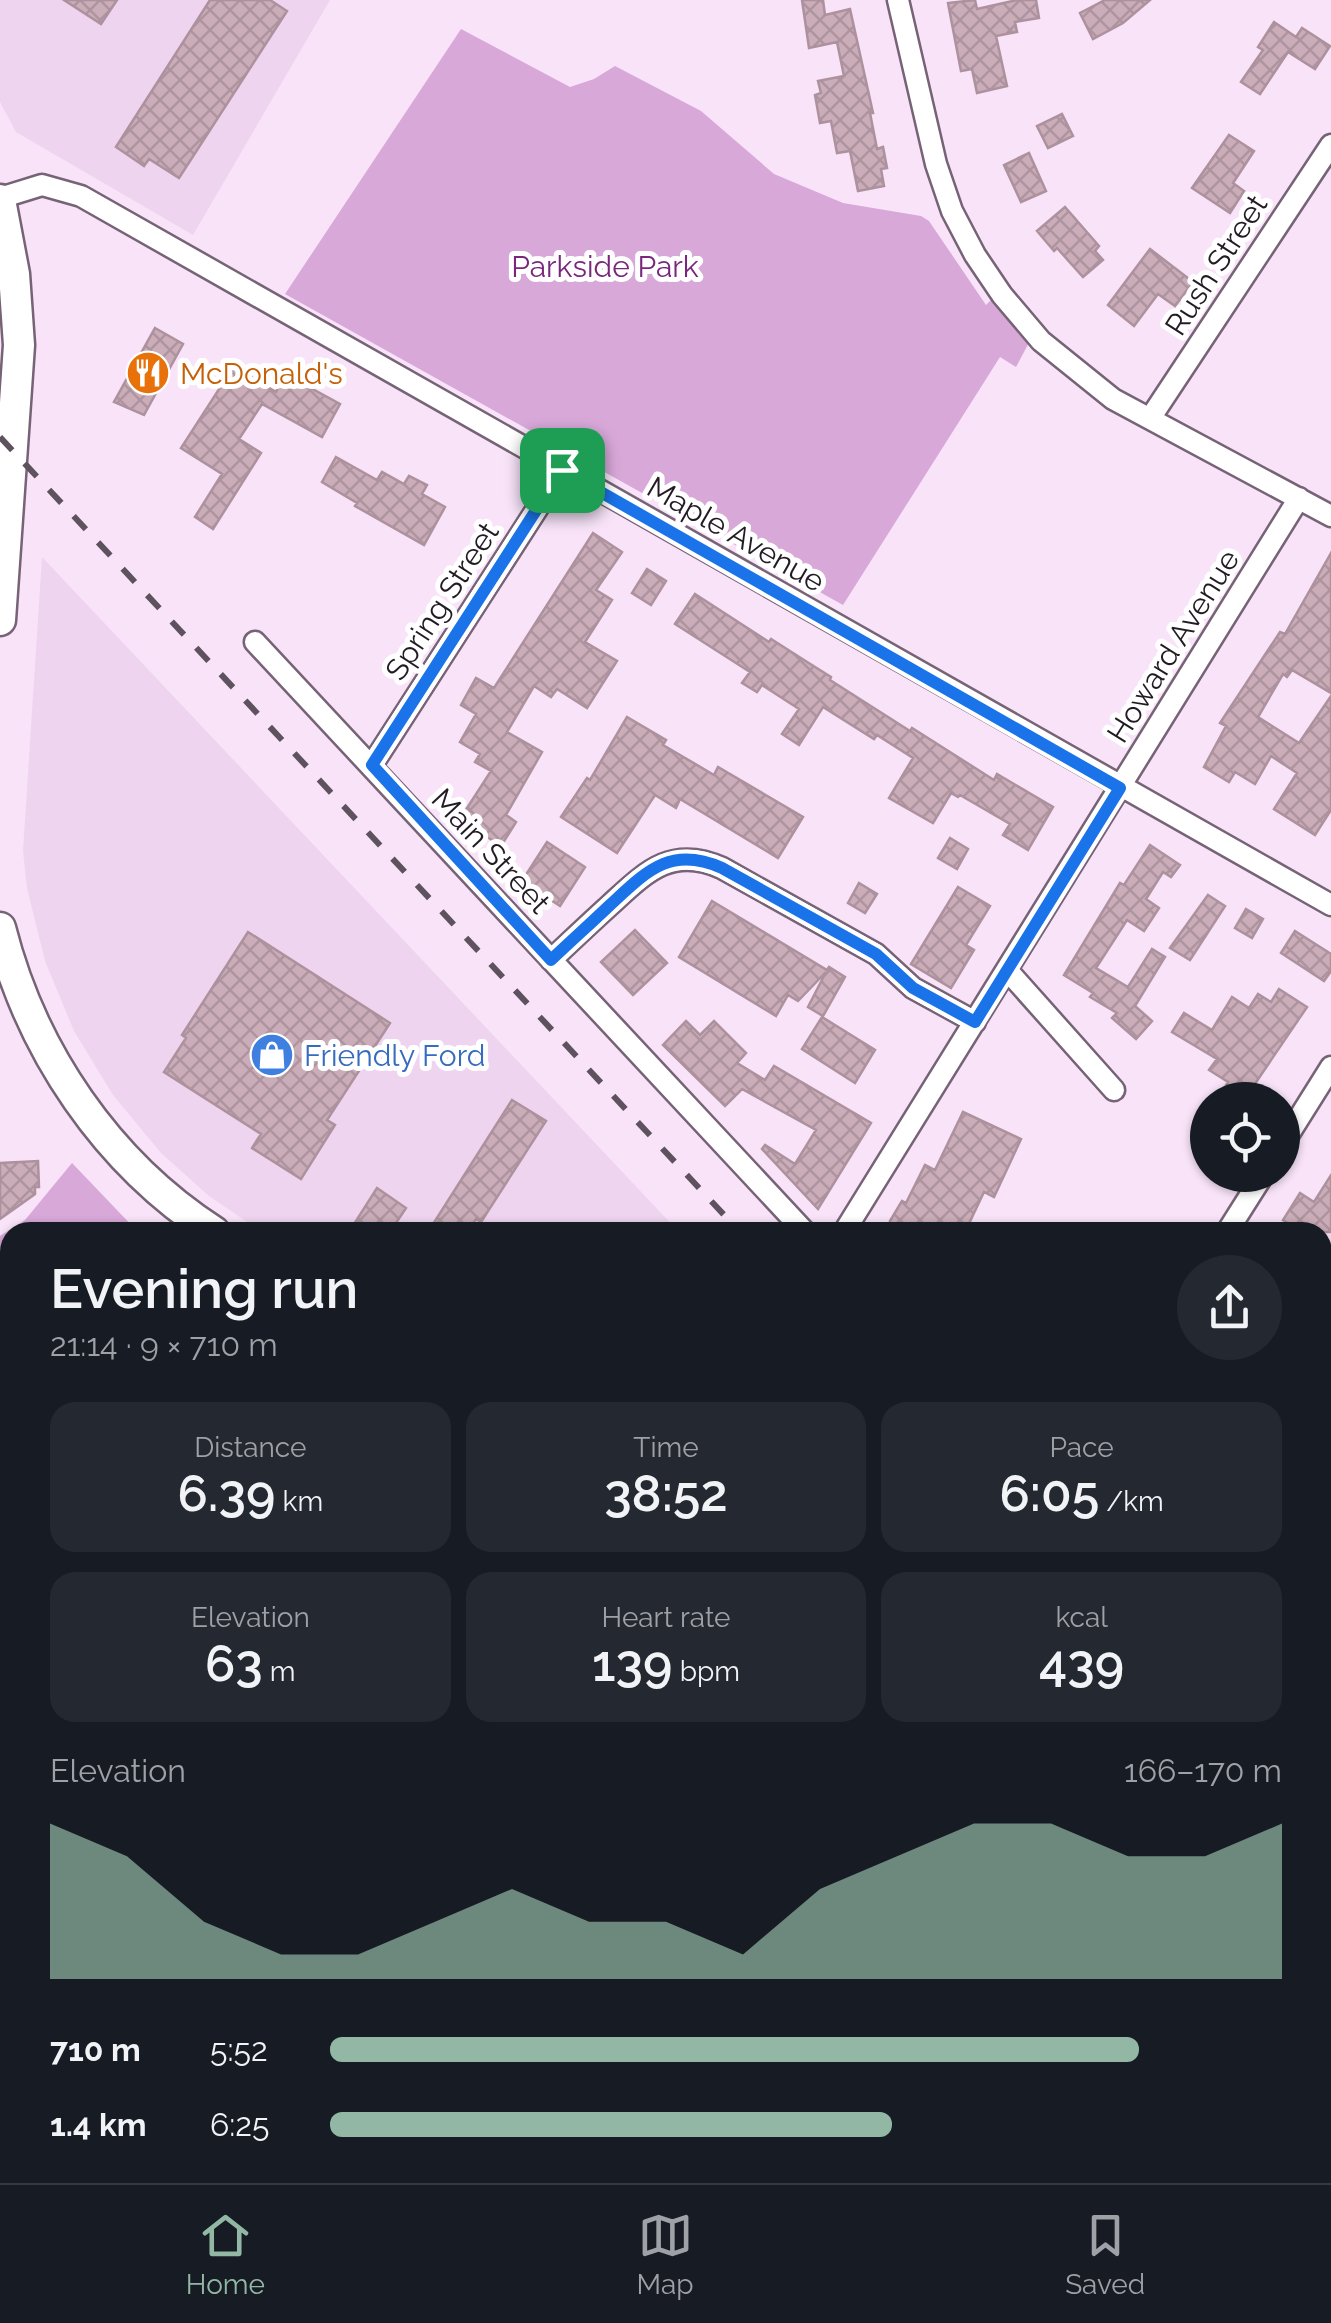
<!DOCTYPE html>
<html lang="en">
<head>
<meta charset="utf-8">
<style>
	:root { --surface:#171b24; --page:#242831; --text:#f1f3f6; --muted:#9ea1a6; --line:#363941; --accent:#92b8a5 }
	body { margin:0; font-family:Raleway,sans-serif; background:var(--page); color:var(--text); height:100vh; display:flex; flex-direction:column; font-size:38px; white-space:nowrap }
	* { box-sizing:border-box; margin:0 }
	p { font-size:32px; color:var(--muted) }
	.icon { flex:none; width:55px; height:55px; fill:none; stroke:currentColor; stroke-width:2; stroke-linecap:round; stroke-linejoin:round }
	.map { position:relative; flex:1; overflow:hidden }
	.side { position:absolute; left:0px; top:1222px; width:1332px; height:962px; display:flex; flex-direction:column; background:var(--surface); border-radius:30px 30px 0 0; box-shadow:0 2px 8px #0004 }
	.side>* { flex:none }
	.fabs { position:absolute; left:1190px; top:1082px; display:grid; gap:20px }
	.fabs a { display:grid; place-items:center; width:110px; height:110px; border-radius:50%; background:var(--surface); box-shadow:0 2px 8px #0004; font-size:50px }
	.pin { position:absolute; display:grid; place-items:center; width:85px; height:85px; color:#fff; margin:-42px; border-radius:20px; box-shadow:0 5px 15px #0006 }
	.round { display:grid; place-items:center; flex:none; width:105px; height:105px; border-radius:52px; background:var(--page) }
	.overview { display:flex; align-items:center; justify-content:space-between; height:170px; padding:0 50px }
	h1 { font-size:55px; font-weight:600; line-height:75px }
	.metrics { display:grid; grid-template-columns:repeat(3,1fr); gap:15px; height:170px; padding:10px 50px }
	.metrics div { display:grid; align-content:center; border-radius:25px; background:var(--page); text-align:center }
	.metrics b { font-size:50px; font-weight:600 }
	.metrics small { font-size:28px; font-weight:400 }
	.metrics p { font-size:28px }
	.chart { height:280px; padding:20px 50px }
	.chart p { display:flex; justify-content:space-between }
	.chart svg { width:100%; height:180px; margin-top:10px; fill:var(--accent); opacity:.7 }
	ul { padding:0 50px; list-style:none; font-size:32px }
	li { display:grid; grid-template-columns:160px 120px 1fr; align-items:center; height:75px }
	li i { height:25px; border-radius:12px; background:var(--accent) }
	.menu { display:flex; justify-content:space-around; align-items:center; height:140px; border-top:2px solid var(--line); background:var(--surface); font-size:28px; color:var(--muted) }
	.menu a { display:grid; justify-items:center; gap:5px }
	.menu .on { color:var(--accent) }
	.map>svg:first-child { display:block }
	.built { fill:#efd4f0 }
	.park { fill:#d8a8d9 }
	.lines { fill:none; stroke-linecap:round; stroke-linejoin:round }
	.stream { stroke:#2f9ba2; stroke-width:6 }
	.building { fill:url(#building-cross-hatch); stroke:#ad919d; stroke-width:2.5 }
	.minor-casing { stroke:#766376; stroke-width:25 }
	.secondary-casing { stroke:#766376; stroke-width:35 }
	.minor { stroke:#fff; stroke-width:20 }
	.secondary { stroke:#fff; stroke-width:30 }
	.rail { stroke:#5e525e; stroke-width:6; stroke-dasharray:18 18; stroke-linecap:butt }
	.route-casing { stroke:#fff; stroke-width:20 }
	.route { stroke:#1a73e8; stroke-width:12 }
	.labels { text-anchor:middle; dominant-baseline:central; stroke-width:10; stroke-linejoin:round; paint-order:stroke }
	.street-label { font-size:30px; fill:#231b23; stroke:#fff }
	.park-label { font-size:30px; fill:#78277c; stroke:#fff }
	.food-label { font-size:30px; fill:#c56008; stroke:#fff; text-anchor:start }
	.shop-label { font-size:30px; fill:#366cbe; stroke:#fff; text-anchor:start }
</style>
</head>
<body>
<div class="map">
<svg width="1331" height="2183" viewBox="0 0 1331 2183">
	<defs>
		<pattern id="building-cross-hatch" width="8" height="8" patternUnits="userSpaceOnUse" patternTransform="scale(2.5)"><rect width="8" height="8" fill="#caadb9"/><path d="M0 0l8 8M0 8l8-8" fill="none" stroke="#ad949f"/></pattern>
	</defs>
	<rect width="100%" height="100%" fill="#f8e3f9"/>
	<!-- built -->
	<path class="built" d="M0,0H330L193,235L16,132L0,102Z
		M42,557L679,1232H262L209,1196L161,1153L113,1095L74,1031L45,961L27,888L23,851Z
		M1322,1899L1331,1908V2089L1322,2078Z"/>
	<!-- park -->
	<path class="park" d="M461,29L570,87L594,79L615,66L701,111L774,174L843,203L921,216L929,221L986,305L992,299L1000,300L1032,337L1016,367L1000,357L843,605L285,294Z
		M72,1163L138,1232H10V1475L0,1489V1236L25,1220Z"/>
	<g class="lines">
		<!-- stream -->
		<path class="stream" d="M0,1440L6,1471L1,1484
			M0,1731L10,1735
			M602,2175L606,2183"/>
	</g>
	<!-- building -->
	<path class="building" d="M64,0H117L101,24Z
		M210,0H270L287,11L179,178L149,159L144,166L116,147Z
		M802,0H823L825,15L850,9L873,113H870L877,149L883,147L887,168L881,169L884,186L858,191L850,151L837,153L831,121L820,123L815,95L821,93L818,81L844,76L837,42L809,48Z
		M975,0L977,9L1017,0H1036L1039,18L1015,22L1017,32L996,36L1007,86L977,93L972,69L961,71L948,3Z
		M1105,0H1150L1123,23L1093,39L1080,13Z
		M1274,22L1296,37L1302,28L1330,46L1315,69L1288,52L1260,94L1241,82L1263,50L1258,47Z
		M1062,114L1073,136L1048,148L1037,126Z
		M1229,135L1254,151L1233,183L1244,191L1230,213L1192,188Z
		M1029,153L1046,191L1021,202L1004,165Z
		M1065,207L1099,246L1095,251L1103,260L1083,277L1057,248L1054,251L1037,231Z
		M1150,249L1193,282L1175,306L1158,294L1134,326L1108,305Z
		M155,328L183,344L144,415L114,402Z
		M234,366L276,392L285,374L340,404L322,437L262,404L239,439L261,453L213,529L195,517L222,474L181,448Z
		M336,457L377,480L382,472L404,484L409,476L427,485L422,494L445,507L424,545L355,506L357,503L322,482Z
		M593,533L622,552L596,590L612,600L585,642L617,661L587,708L557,689L551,697L534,686L507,732L542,752L506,815L516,822L501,846L460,819L491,771L475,762L480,754L460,742L476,714L461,705L476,678L494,688Z
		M1331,553V693L1292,670L1287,677L1283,674L1258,717L1299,743L1331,696V810L1315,835L1274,809L1297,773L1271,756L1255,784L1235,772L1229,782L1204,767L1226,726L1220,723L1280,632L1285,634Z
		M647,569L666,581L651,605L632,593Z
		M695,594L769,642L771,639L804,660L831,677L830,680L910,731L912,728L994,780L997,774L1053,807L1028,850L1003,835L1010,824L960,795L958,797L951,793L933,823L889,798L913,758L877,735L874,739L823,707L799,745L782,734L799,709L762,685L757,692L742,683L750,672L675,624Z
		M627,717L666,740L663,745L714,775L718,767L803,817L778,858L680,799L676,808L655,795L617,853L561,817L587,778L590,780Z
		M950,838L968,849L957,869L938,858Z
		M547,842L585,867L560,906L522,881Z
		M1150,845L1180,865L1171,877L1163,872L1146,899L1159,908L1144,931L1127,920L1096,968L1128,987L1152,949L1165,957L1135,1006L1152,1021L1136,1039L1112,1018L1117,1013L1090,997L1093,993L1064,975L1120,883L1124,885Z
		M859,883L877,894L865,913L848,903Z
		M958,887L990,906L966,945L974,950L951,988L911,964Z
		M1208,895L1225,906L1190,960L1170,948Z
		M712,901L827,970L829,967L845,977L823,1016L808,1007L826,972L798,1001L788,995L776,1016L679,957Z
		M1246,909L1263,919L1252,938L1235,928Z
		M635,930L667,963L633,995L601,962Z
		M1295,931L1331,954V971L1324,981L1281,953Z
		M248,932L390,1023L327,1120L335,1125L301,1179L252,1148L261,1134L164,1072L186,1038L182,1035Z
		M1279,989L1307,1007L1244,1100H1217L1228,1082L1209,1070L1217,1059L1172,1032L1184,1013L1212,1030L1232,997L1249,1008L1258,994L1271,1002Z
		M822,1017L875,1050L855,1083L802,1049Z
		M686,1021L700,1035L714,1021L746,1053L737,1063L765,1080L774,1066L871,1123L818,1209L762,1149L765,1145L795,1164L816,1130L742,1089L725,1106L663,1045Z
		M512,1100L546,1121L481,1222L476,1219L468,1232H428Z
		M963,1112L1021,1139L994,1197L984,1192L965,1232H889L890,1221L902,1201L906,1203L925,1165L935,1170Z
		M38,1161L39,1187H35V1194L0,1219V1163Z
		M1331,1175V1232H1302L1283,1220L1300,1193L1314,1202Z
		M377,1188L406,1208L390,1232H367L354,1224Z"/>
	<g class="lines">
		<!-- minor casing -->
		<g class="minor-casing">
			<path id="minor" d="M898,0L936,164L952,211L975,255L1002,295L1041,341L1113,399L1331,516
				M0,198L42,185L81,196L1331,905
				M1151,417L1331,145
				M255,642L805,1232
				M372,765L562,470
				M551,960C570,942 590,923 610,905C645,873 671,845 722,868L876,954L913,988L975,1022
				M1007,970L1114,1090
				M1282,1145L1331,1067
				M844,1232L1299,498
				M1227,1232L1263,1175
				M1322,1288L1331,1293
				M0,1497L10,1504
				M1322,1760L1331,1767
				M1322,1810L1331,1796
				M0,1925L10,1929
				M324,2175L332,2183
				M951,2175L957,2183
				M859,2183L865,2175"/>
		</g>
		<!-- secondary casing -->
		<g class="secondary-casing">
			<path id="secondary" d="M0,200L14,274L19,345L0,620
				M0,928C31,1051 107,1163 214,1232
				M1322,2117L1331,2129"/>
		</g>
		<!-- minor -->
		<use href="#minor" class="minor"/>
		<!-- secondary -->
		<use href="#secondary" class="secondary"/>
		<!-- rail -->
		<path class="rail" d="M0,437L740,1232
			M1322,1858L1331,1868"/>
	</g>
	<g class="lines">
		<!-- route casing -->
		<g class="route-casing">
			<path id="route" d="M562,470L1120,788L975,1022L913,988L876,954L722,868C670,845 646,872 610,905C590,924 570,942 551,960L372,765Z"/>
		</g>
		<!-- route -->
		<use href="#route" class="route"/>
	</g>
	<!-- icons -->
	<defs>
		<g id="restaurant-disc" transform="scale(2.25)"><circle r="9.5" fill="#e8710a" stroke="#fff"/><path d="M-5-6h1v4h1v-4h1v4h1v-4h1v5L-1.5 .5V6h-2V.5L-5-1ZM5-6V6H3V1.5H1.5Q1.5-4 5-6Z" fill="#fff"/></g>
		<g id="shop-disc" transform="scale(2.25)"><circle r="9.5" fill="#3f7fe0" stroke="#fff"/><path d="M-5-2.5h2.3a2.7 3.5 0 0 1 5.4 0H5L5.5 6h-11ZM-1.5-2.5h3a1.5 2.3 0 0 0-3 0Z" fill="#fff"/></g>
	</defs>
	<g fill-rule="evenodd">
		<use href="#restaurant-disc" x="148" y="373"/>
		<use href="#shop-disc" x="272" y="1055"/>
	</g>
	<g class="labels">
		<!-- street labels -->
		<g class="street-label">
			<text transform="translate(1216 265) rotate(-57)">Rush Street</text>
			<text transform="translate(736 534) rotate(30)">Maple Avenue</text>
			<text transform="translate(442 601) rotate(-57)">Spring Street</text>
			<text transform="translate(1173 646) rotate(-58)">Howard Avenue</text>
			<text transform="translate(491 851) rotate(47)">Main Street</text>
		</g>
		<!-- park labels -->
		<g class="park-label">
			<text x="605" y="266">Parkside Park</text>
		</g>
		<!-- food labels -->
		<g class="food-label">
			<text x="180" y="373">McDonald's</text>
		</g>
		<!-- shop labels -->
		<g class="shop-label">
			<text x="304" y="1055">Friendly Ford</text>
		</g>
	</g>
</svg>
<div class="fabs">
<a><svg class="icon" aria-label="locate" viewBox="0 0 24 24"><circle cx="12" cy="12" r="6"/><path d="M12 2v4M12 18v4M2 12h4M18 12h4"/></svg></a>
</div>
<div class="pin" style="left:562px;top:470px;background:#1e9e55"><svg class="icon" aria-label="arrive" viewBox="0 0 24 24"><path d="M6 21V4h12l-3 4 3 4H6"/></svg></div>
<section class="side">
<div class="overview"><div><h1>Evening run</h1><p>21:14 · 9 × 710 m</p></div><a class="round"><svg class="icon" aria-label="share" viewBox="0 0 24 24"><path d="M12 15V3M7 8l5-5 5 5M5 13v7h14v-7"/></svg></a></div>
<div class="metrics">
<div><p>Distance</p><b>6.39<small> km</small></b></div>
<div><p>Time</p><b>38:52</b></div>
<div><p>Pace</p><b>6:05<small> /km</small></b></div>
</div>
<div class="metrics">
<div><p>Elevation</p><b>63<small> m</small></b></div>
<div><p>Heart rate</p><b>139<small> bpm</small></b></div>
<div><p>kcal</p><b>439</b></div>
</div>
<div class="chart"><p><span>Elevation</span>166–170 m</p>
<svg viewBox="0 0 160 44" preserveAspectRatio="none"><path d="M0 44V6L10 14L20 30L30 38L40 38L50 30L60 22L70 30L80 30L90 38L100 22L110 14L120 6L130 6L140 14L150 14L160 6V44z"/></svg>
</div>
<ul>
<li><b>710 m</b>5:52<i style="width:85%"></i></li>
<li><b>1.4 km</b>6:25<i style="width:59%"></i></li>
</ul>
</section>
</div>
<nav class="menu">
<a class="on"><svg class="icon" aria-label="home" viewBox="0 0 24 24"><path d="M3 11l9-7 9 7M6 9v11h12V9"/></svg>Home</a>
<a><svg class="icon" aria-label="map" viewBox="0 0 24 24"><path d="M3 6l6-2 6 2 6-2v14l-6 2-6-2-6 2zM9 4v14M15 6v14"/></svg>Map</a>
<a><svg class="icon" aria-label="saved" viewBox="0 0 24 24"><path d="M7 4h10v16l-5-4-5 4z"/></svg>Saved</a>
</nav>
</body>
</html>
